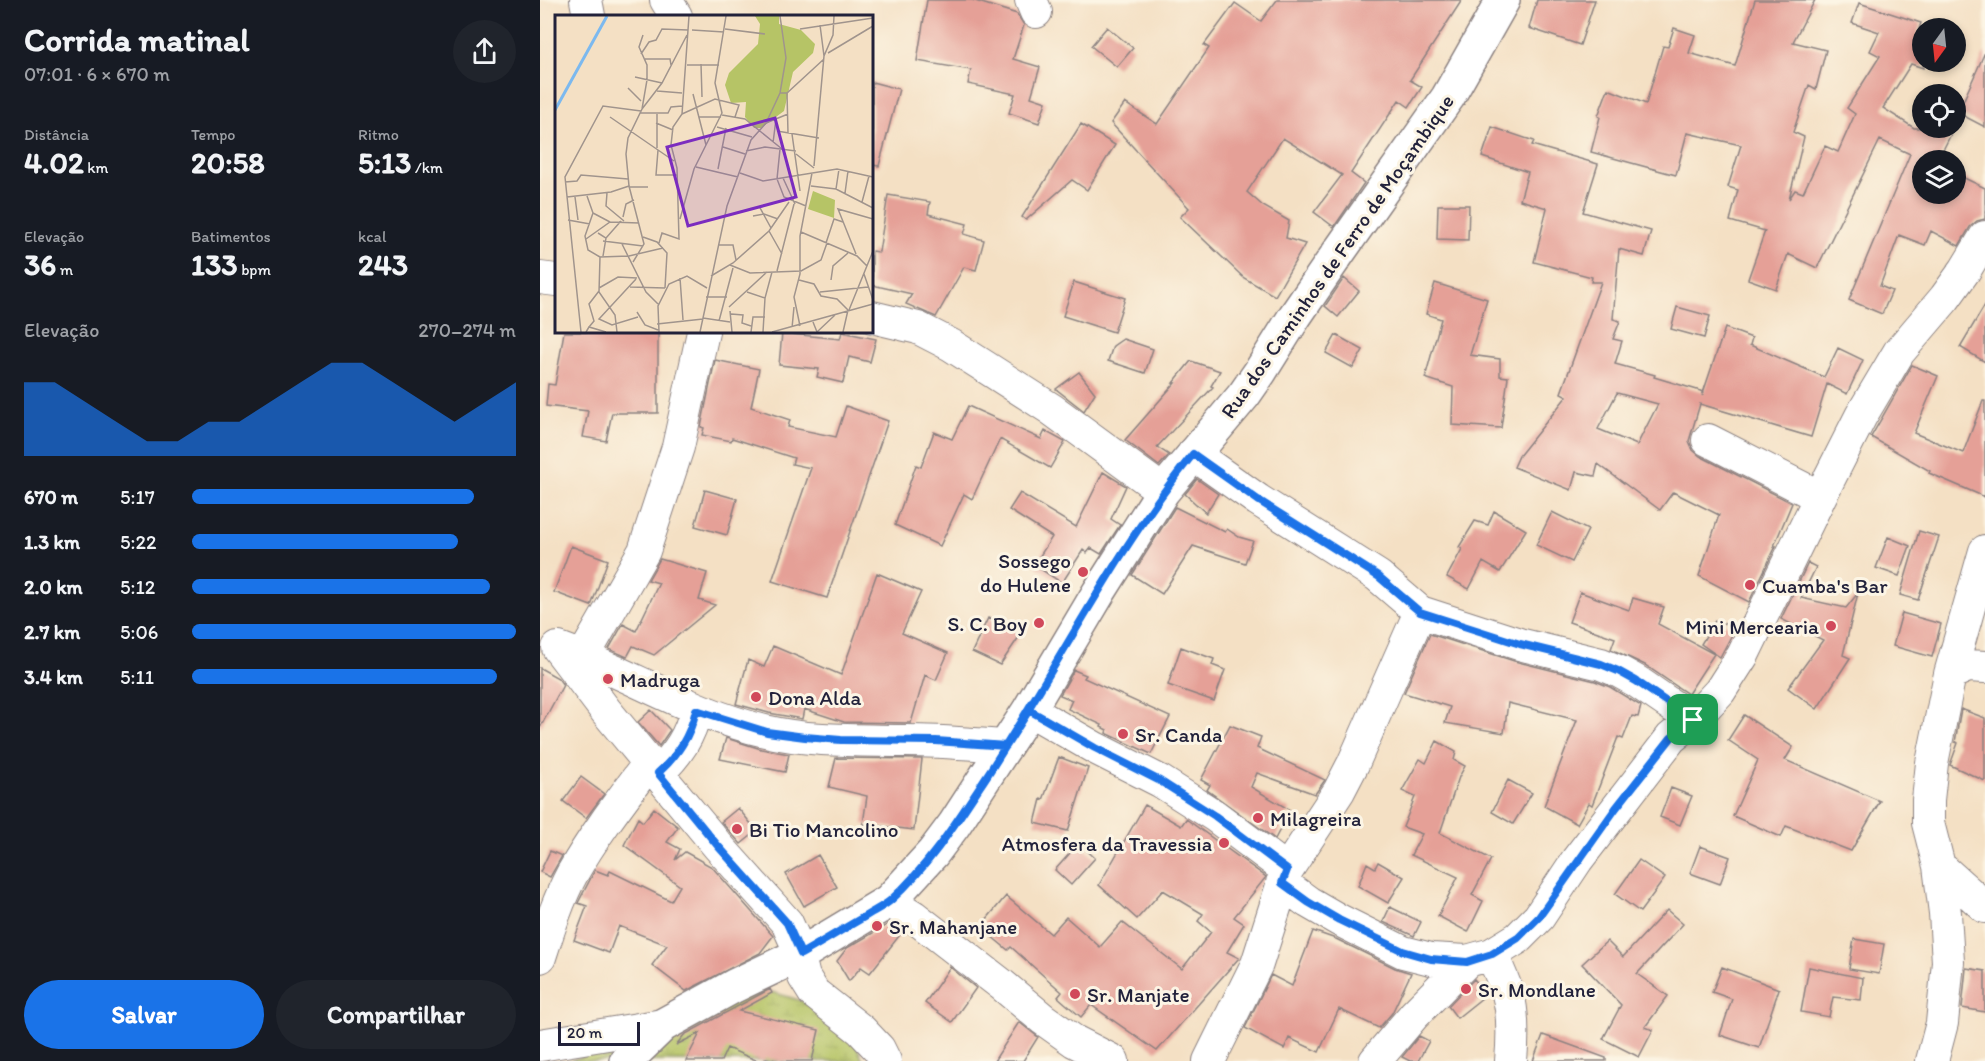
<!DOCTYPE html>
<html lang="pt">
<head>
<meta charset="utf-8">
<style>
	:root { --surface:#171b24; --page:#20242c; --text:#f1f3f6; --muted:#9ea1a6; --accent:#1a73e8 }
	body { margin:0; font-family:Itim,sans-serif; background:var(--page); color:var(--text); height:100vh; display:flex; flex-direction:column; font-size:22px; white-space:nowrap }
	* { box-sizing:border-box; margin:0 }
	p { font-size:20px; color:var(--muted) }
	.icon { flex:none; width:33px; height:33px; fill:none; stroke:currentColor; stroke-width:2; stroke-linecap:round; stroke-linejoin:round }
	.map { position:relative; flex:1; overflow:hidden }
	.details { display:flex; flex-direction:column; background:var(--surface); width:540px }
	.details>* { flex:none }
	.needle { width:39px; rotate:195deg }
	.controls { position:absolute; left:1372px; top:18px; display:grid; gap:12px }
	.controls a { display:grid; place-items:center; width:54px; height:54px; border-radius:50%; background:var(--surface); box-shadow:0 3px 9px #0003; font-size:30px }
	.scale { position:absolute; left:18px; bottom:15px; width:82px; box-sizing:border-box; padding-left:6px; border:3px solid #22223b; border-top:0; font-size:16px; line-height:21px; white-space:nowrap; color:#22223b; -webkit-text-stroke:4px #fcf5e5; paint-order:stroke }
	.pin { position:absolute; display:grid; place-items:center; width:51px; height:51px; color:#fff; margin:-26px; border-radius:12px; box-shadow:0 3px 9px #0006 }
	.round { display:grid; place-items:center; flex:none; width:63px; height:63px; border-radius:32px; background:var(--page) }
	.head { display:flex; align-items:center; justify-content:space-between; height:102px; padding:0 24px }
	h1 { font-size:33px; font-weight:700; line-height:45px }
	.metrics { display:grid; grid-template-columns:repeat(3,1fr); gap:9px; height:102px; padding:6px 24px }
	.metrics div { display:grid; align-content:center }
	.metrics b { font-size:30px; font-weight:700 }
	.metrics small { font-size:16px; font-weight:400 }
	.metrics p { font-size:16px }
	.chart { height:168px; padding:12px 24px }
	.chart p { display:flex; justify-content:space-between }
	.chart svg { width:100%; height:108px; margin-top:6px; fill:var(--accent); opacity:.7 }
	.primary-button { display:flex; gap:12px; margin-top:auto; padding:12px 24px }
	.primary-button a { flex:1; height:69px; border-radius:36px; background:var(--accent); color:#fff; font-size:24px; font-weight:700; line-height:69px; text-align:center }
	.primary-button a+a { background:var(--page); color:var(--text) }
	ul { padding:0 24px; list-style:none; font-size:20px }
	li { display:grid; grid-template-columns:96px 72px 1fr; align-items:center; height:45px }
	li i { height:15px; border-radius:8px; background:var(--accent) }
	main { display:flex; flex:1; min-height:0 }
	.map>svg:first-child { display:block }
	.wetland { fill:url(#wetland-marsh); stroke:#6c7350; stroke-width:1.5 }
	.building { fill:#e5a097; fill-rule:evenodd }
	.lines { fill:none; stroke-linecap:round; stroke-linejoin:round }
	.minor-casing { stroke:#8b8180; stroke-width:34 }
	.tertiary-casing { stroke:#8b8180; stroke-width:36 }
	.minor { stroke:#fff; stroke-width:32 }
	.tertiary { stroke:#fff; stroke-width:33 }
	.route-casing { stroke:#fff; stroke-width:12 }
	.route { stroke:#1a73e8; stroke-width:8 }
	.poi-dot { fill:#d1495b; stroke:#fcf5e5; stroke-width:2 }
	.labels { text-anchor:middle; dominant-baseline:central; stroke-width:6; stroke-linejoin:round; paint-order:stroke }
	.street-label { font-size:21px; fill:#22223b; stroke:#fcf5e5 }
	.poi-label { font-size:21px; fill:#22223b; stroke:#fcf5e5; text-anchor:start }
	.inset-river { fill:none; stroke:#7cb9ef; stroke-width:3 }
	.inset-road { fill:none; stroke:#a0948d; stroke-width:1.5 }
	.view { fill:#7b2cbf; fill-opacity:0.15; stroke:#7b2cbf; stroke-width:3 }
	.inset-edge { fill:none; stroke:#22223b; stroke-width:3 }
</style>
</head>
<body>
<main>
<section class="details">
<div class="head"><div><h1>Corrida matinal</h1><p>07:01 · 6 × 670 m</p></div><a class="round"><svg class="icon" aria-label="share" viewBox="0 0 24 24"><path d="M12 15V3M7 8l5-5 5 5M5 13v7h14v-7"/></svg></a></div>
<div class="metrics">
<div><p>Distância</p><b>4.02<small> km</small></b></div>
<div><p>Tempo</p><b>20:58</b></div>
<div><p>Ritmo</p><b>5:13<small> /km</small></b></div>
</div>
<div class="metrics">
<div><p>Elevação</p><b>36<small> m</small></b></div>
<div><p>Batimentos</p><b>133<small> bpm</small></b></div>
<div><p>kcal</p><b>243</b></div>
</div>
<div class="chart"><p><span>Elevação</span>270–274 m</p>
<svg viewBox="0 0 160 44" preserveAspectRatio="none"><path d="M0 44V14L10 14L20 22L30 30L40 38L50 38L60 30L70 30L80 22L90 14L100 6L110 6L120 14L130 22L140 30L150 22L160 14V44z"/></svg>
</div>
<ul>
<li><b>670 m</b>5:17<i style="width:87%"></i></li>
<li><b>1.3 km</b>5:22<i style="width:82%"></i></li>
<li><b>2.0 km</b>5:12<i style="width:92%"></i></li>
<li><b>2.7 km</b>5:06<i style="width:100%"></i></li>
<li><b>3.4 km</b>5:11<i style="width:94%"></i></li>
</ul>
<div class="primary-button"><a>Salvar</a><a>Compartilhar</a></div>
</section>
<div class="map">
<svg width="1445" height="1061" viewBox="0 0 1445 1061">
	<defs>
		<pattern id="wetland-marsh" width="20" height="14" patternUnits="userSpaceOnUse" patternTransform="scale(1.5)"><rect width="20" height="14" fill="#b6c466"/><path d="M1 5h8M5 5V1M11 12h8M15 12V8" fill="none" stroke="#9ca859"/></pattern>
	</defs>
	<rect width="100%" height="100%" fill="#fcf5e5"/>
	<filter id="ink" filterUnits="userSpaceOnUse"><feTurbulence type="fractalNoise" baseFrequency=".0167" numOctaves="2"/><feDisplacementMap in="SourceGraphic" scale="12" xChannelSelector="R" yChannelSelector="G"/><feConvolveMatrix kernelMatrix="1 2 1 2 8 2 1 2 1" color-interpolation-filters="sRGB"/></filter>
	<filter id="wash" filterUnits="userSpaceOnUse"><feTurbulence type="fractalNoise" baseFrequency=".008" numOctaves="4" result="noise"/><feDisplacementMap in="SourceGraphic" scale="24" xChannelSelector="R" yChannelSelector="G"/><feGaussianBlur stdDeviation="1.35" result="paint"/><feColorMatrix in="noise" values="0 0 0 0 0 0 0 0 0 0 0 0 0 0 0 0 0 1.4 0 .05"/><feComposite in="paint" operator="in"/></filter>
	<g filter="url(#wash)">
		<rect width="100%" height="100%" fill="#f4e0c4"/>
		<!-- wetland -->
		<path class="wetland" d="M208,985L292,1010L316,1044L323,1061H28L99,1038Z"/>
		<g id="blocks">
			<!-- building -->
			<path class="building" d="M387,0H432L477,14L484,25L473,59L500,67L491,97L506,102L499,123L469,113L475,94L428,84L431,70L377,61Z
				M737,0H922L870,80L882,87L869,107L859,100L811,173L824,183L794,227L774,212L802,175L743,138L707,192L723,206L749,221L746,238L765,244L735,296L704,278L640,217L649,208L571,123L585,103L617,124L669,48L664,45L695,3L721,21Z
				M997,0H1055L1040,45L989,28Z
				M1215,0H1275L1253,42L1286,50L1276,89L1269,85L1253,132L1264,137L1249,199L1255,190L1263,193L1285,146L1298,152L1315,114L1307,108L1340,56L1330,51L1339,32L1312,23L1319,3L1381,23L1376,37L1383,39V68L1371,64L1343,108L1374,128H1414L1398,160H1383V194H1416V174L1445,188V219L1437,221L1430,227L1419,246L1391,231L1385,245L1359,235L1340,286L1352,291L1342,314L1309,300L1370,154L1340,140L1277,268L1248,254L1236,289L1208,279L1225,231L1190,221L1198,190L1188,187L1201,145L1147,133L1136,175L1051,152L1060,117L1058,116L1068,89L1106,104L1123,46L1128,47L1134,28L1155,35L1149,53L1195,66Z
				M567,27L593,48L577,67L551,46Z
				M1445,52V127L1418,113Z
				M332,82L359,89L339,166L332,165Z
				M541,124L575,145L547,190L532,180L486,220L482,217Z
				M952,127L994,141L992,145L1058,164L1043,212L1111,231L1104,256L1079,249L1073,319L1080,321L1073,339L1082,341L1075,364L1115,375L1114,377L1164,392L1162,396L1185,328L1212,338L1210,345L1284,377L1298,348L1323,360L1307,394L1287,384L1271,437L1160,404L1149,441L1153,450L1160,456L1252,503L1234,546H1236L1209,602L1159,576L1179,515L1133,492L1120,510L1058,464L1055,476L1036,472L1031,490L974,467L979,456L1027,396L1021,393L1061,282H1051L1052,277L994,262L1007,208L980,200L988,172L942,157ZM1077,393L1118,404L1097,445L1058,429Z
				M348,195L390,202L388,214L427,224L424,234L444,240L436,270L424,267L396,317L366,304L372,294L332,285V251L339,252Z
				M898,205H929L928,240L897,239Z
				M804,278L819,291L798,317L785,306Z
				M534,282L585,298L574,332L523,316Z
				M895,283L947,299L930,355L960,359V376L968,377L961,428L912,425L913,387L885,378L901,319L886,314Z
				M1445,305V362L1420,347Z
				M1137,307L1170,316L1164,338L1131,329Z
				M24,332H118V413H72L66,441L43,437L48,411L6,406L8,384L15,385Z
				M302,332L336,339L330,362L309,357L303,383L277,377L279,369L239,365L242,333L300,339Z
				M796,335L823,350L813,368L786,353Z
				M583,339L613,349L605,373L568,361L573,346Z
				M175,360L219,369L211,407L250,420L248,427L296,437L306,406L348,421L287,598L232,581L271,468L252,464L254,458L192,438L191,441L162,435L164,428L161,427Z
				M651,361L680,371L671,386L673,387L617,447L629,455L619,466L585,440L635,383H633Z
				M1372,365L1398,376L1374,433L1423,453L1443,401H1445V497L1389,473L1390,471L1331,437Z
				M539,372L555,393L544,411L516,389Z
				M428,406L501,439L505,431L525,442L510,468L460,439L432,499L424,494L400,546L355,525L376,465L381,467L394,432L412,439Z
				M563,472L586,486L571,519L580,525L561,554L551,548L547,553L543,550L522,583L494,565L512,537L469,510L480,493L536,527Z
				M657,479L678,494L666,513L645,494Z
				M165,490L197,499L187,535L155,526Z
				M635,507L685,532L687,529L699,537L713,541L705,563L653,546L622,594L592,575Z
				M954,511L986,530L960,572L943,562L929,589L907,577L922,549L919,547L935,521L948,525Z
				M1012,512L1048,530L1032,562L996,545Z
				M1379,531L1399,537L1378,600L1360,595Z
				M1348,537L1370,546L1359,576L1336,568Z
				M31,546L68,560L51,606L14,592Z
				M120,559L167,573L159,600L175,605L114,655L93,646L87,657L69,649L83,624L96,631L119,583L108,580Z
				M1268,563L1276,567L1261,598L1306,608L1318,593L1303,655L1310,658L1277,709L1248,688L1283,640L1241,619Z
				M337,573L381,592L362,633L408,653L396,680L385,675L371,723L304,722L264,709L262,719L229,713L196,704L208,660L224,667L233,646L301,675Z
				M1040,592L1089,610L1093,598L1124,607L1118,624L1174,654L1148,694L1105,665L1071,649L1075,638L1029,622Z
				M1362,613L1401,624L1392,657L1353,646Z
				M448,618L481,634L460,665L432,652Z
				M1175,621L1196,627L1180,657L1161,644Z
				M890,634L974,661L1055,681L1070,687L1101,706L1098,717L1092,716L1083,739L1078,737L1052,805L1049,803L1037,824L1004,806L1037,720L968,703L964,733L905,723L910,707L864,693Z
				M641,647L674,659L672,665L685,670L674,701L628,685Z
				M0,668L18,678L23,685L0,728Z
				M534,670L546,675L544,678L630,717L611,754L566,733L567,730L561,727L562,725L528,709L532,700L520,695Z
				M1421,709L1445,718V781L1410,765L1418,743L1415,742Z
				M111,710L130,730L119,746L98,722Z
				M1204,715L1253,747L1245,760L1340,801L1311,851L1246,826L1241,837L1193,816L1218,760L1188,740Z
				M690,725L721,737L717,748L785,780L775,794L717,773L711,787L750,810L735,839L667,790L670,785L661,780Z
				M186,738L221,749L249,754L245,772L180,759Z
				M897,741L916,752L914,760L925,766L919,777L900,833L951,859L932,895L943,901L928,932L898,916L918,877L871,855L882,834L863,827L875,797L862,791L880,759L886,763Z
				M519,757L548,768L528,831L495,823L501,799L503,800Z
				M296,758L382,759L374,830L323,824L327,796L289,787Z
				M41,777L64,794L46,818L23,801Z
				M968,780L992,793L973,824L952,812Z
				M1131,788L1152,796L1140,825L1120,817Z
				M605,805L641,826L646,819L726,877L694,917L704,924L687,952L699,958L617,1051L551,1005L541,1017L518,997L522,992L471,947L468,950L440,927L466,896L511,934L526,917L560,947L582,922L642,969L671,932L658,921L663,914L623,890L597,919L559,885Z
				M114,808L138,827L127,842L140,849L135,860L145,852L172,867L233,936L220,953L146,991L112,965L127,945L79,926L69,953L34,940L47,906L38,903L55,870L68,875L70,871L131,901L140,886L84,845L98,818L103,822Z
				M198,808L217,831L201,844L181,822Z
				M539,843L555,858L531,885L515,870Z
				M1160,846L1190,857L1180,884L1150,873Z
				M10,851L22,856L10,877L0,872Z
				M278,855L297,887L264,906L246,874Z
				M1099,860L1125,878L1100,912L1075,894Z
				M838,862L864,877L848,903L818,886L827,863L835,868Z
				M850,907L881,922L874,936L843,922Z
				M1127,910L1143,924L1097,974L1128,996L1105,1027L1113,1030L1099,1057L1063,1039L1081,1005L1042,964L1067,941L1083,957Z
				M350,923L363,931L330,973L321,967L309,981L297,961L307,948Z
				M773,931L796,939L855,968L871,973L852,1013L839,1028L799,1009L779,1052L749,1038L744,1049L705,1028L731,975L752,986Z
				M1314,939L1344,944L1339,974L1309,969Z
				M410,967L436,988L412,1022L385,1003Z
				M1182,967L1239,989L1219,1048L1180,1035L1192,999L1172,992Z
				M1269,967L1323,978L1321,1000L1293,997L1289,1017L1261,1012Z
				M1426,968L1445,971V1012L1422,1008Z
				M934,979L947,994L917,1018L908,1006Z
				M230,989L232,993L199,1011L279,1030L272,1061H241L226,1058L224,1061H218L187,1048L181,1061H146L160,1033L136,1045L144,1035Z
				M479,1022L498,1037L483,1061H454Z
				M1003,1035L1066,1058V1061H993Z
				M879,1036L889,1041L878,1061H870L862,1057Z"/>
		</g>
	</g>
	<g filter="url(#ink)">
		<use href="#blocks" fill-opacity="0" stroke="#8b8180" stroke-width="1.5"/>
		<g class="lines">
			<!-- minor casing -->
			<g class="minor-casing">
				<path id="minor" d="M46,0L49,16
					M126,0L136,16
					M491,0L496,12
					M0,278L16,280
					M332,317L378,328L411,345L511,409L623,491
					M1168,440L1280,497
					M653,454L718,500L838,576L880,612L979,644L1061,664L1078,671L1096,681L1153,720
					M18,648L66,711L178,846L247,923L261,954V965L264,977L274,993L321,1030L339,1049L345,1061
					M19,648C89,673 152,714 225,731C271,742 320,740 366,741C399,741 433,744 466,746
					M43,657L104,551L138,447L163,332
					M1410,674L1428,666L1445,667
					M489,710L555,748L620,781L675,816L747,870
					M118,773C138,754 150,736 156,710
					M1399,866L1445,907
					M742,883L768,902L799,920L863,952L891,959L927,961L952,954L978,938L999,917L1037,860L1131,738L1153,720L1180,691L1203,655L1280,497L1321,416L1359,352L1405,298L1425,270L1445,237
					M349,901L373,916L461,984L503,1019L534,1041L573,1061
					M952,954C957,967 964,981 968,994C974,1016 973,1039 971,1061
					M0,957C9,929 18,900 32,874C54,835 82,799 109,763
					M0,1045L123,1025
					M669,1061L717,964L747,870L799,791L813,764L880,612
					M835,1061L874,1015L927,961
					M1392,1061L1402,1023L1408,962L1405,913L1399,866L1388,823V800L1392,763L1410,674L1445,551"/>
			</g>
			<!-- tertiary casing -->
			<g class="tertiary-casing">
				<path id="tertiary" d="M86,1061L123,1025L194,986L261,954L349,901L393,853L414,825L489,710L559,592L623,491L704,395L720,372L755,316L801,249L908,97L963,0"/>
			</g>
			<!-- minor -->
			<use href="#minor" class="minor"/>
			<!-- tertiary -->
			<use href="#tertiary" class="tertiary"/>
		</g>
	</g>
	<g class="lines" filter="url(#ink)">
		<!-- route casing -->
		<g class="route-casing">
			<path id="route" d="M1153,720L1096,681L1078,671L1061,664L980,644L880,612L838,576L718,500L653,454C574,552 517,668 448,774C419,818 390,865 351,900C343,907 333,911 324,917C303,929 282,942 261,954L247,923L178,846L118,773C138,755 150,736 156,710L227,732L265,737L301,740L396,741L466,746L489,710L555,748L620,781L675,816L747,870L742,883L768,902L799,920L863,951L891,959L927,962L952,954L978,938L999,917L1076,808L1131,738L1153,720"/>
		</g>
		<!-- route -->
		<use href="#route" class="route"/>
	</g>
	<!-- markers -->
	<g class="poi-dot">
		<circle cx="543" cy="572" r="6"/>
		<circle cx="1210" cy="585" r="6"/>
		<circle cx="499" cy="623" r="6"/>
		<circle cx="1291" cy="626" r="6"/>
		<circle cx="68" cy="679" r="6"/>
		<circle cx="216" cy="697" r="6"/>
		<circle cx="583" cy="734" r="6"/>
		<circle cx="718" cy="818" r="6"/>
		<circle cx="197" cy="829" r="6"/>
		<circle cx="684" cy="843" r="6"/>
		<circle cx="337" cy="926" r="6"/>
		<circle cx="926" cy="989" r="6"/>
		<circle cx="535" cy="994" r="6"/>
	</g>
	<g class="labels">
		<!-- street labels -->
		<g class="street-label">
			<text transform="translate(797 256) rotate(-55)">Rua dos Caminhos de Ferro de Moçambique</text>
		</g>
		<!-- poi labels -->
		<g class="poi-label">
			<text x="531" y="560" text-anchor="end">Sossego<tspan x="531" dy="24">do Hulene</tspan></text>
			<text x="1222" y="585">Cuamba's Bar</text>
			<text x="487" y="623" text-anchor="end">S. C. Boy</text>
			<text x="1279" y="626" text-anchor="end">Mini Mercearia</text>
			<text x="80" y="679">Madruga</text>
			<text x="228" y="697">Dona Alda</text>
			<text x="595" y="734">Sr. Canda</text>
			<text x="730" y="818">Milagreira</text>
			<text x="209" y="829">Bi Tio Mancolino</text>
			<text x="672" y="843" text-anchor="end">Atmosfera da Travessia</text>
			<text x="349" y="926">Sr. Mahanjane</text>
			<text x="938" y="989">Sr. Mondlane</text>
			<text x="547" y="994">Sr. Manjate</text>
		</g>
	</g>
	<!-- overview -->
	<g transform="translate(15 15)">
		<rect width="318" height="318" fill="#f4e0c4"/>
		<path d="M200,1H224V9L246,15L260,29L258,38L238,57L229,96L206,113H199L190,102L191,87L176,88L170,70L174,58L203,29L205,9ZM258,176L280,185L279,203L253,194Z" fill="#b6c466"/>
		<path class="inset-river" d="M0,95L52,1"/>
		<path class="inset-road" d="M265,10L269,41M170,14L210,19M245,14L318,3M137,15L169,17M273,38L318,11M86,39L94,27L101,25L107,14L133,15M90,44H115L116,50M146,49L147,82M132,50H164M80,62L107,68M73,73L86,86M102,76L127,78M225,78H232L269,44M232,78L233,118M138,79L151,130M87,94L107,68L132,20M85,98H113L116,92L127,91M127,99L160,84L184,90L180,102M167,100L190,104L227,134M55,102L119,146M144,102H166M101,108L118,115M211,108L233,99M162,112L197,122M222,116L264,123M237,119L245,176M218,128L221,104M168,132L190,139M102,133V99M225,134L222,164L229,182L251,191M103,135L101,160H122M191,136L210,132L241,136M241,139L259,153M259,151L269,41L278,20L279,1M141,152L183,162M163,154L171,113M185,158L208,166L282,154L318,162M228,163L240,189M10,167L22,166L26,160L73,164M256,171L281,174L318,193M74,172H93M281,174L284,154M52,178L51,191L69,206M290,178L293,156M32,181L38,198L30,221L33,235L45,242M12,182L56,177L74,171M20,182L23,205M307,187L314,161M204,191L216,213M38,198L55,207M198,201L209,199L223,204M68,202L71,189L79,185M125,204L139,154L167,98L160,68L171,1M13,205L35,209M214,216L227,239M246,217L302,241L312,251M43,218L51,223L48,241M88,222L102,227L112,238L110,273M51,223L66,206M31,224L55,207L84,208M48,226L88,231M104,228L107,218L124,224L122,153L116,130L118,112L127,99L134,1M271,228L279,204L288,207M67,229L91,277L103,289M164,230H178L181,245M301,239L283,194L318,204M78,247L89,229L74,171L71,139L73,123L87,94L92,65V50L84,32L88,20M175,250L195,258L246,256L266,245L272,228M222,256L239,189M309,259L318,285M156,261L178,248L214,216L234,187M125,263L128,305M81,264L44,304L57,310L83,302M244,265L259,269L266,281L282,284L293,295M276,265L278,251L293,238M75,272L110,273M44,273L63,262L82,263M192,277L210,283M265,277L313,272M151,282H172M174,292L212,257M294,295L318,236M175,296L177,317M82,297L90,310L103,315M176,299L188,300L187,308L196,311M148,303L175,307M164,306L178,253M258,307L262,317L280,300M102,309L148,304M245,311L239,282L245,259V221L257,158M34,312L39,306L34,289L44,276M237,313L239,292M26,317L10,162L48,91L86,96M31,317L34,312L51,317M62,317L60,300L44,277L45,242L74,241L108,233M104,317L103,291L114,269L132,261L152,273M145,317L172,191L196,125L211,108L225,78L231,43L225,1M196,317L198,302H210M208,317L210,283L217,257M217,317L318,289M288,317L293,295"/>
		<path class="view" d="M220,103L241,182L133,211L112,132Z"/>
		<rect width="318" height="318" class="inset-edge"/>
	</g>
</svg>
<div class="controls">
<a><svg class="needle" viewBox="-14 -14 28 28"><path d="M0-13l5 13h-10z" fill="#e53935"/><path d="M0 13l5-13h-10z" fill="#9ea1a6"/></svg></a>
<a><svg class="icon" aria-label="locate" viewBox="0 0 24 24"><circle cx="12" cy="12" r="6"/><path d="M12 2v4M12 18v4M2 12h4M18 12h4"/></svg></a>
<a><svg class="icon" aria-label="layers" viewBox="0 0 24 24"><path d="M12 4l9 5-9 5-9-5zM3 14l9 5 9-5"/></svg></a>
</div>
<div class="scale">20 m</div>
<div class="pin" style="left:1153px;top:720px;background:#1e9e55"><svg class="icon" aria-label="arrive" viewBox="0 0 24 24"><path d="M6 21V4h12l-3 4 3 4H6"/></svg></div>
</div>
</main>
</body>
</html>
